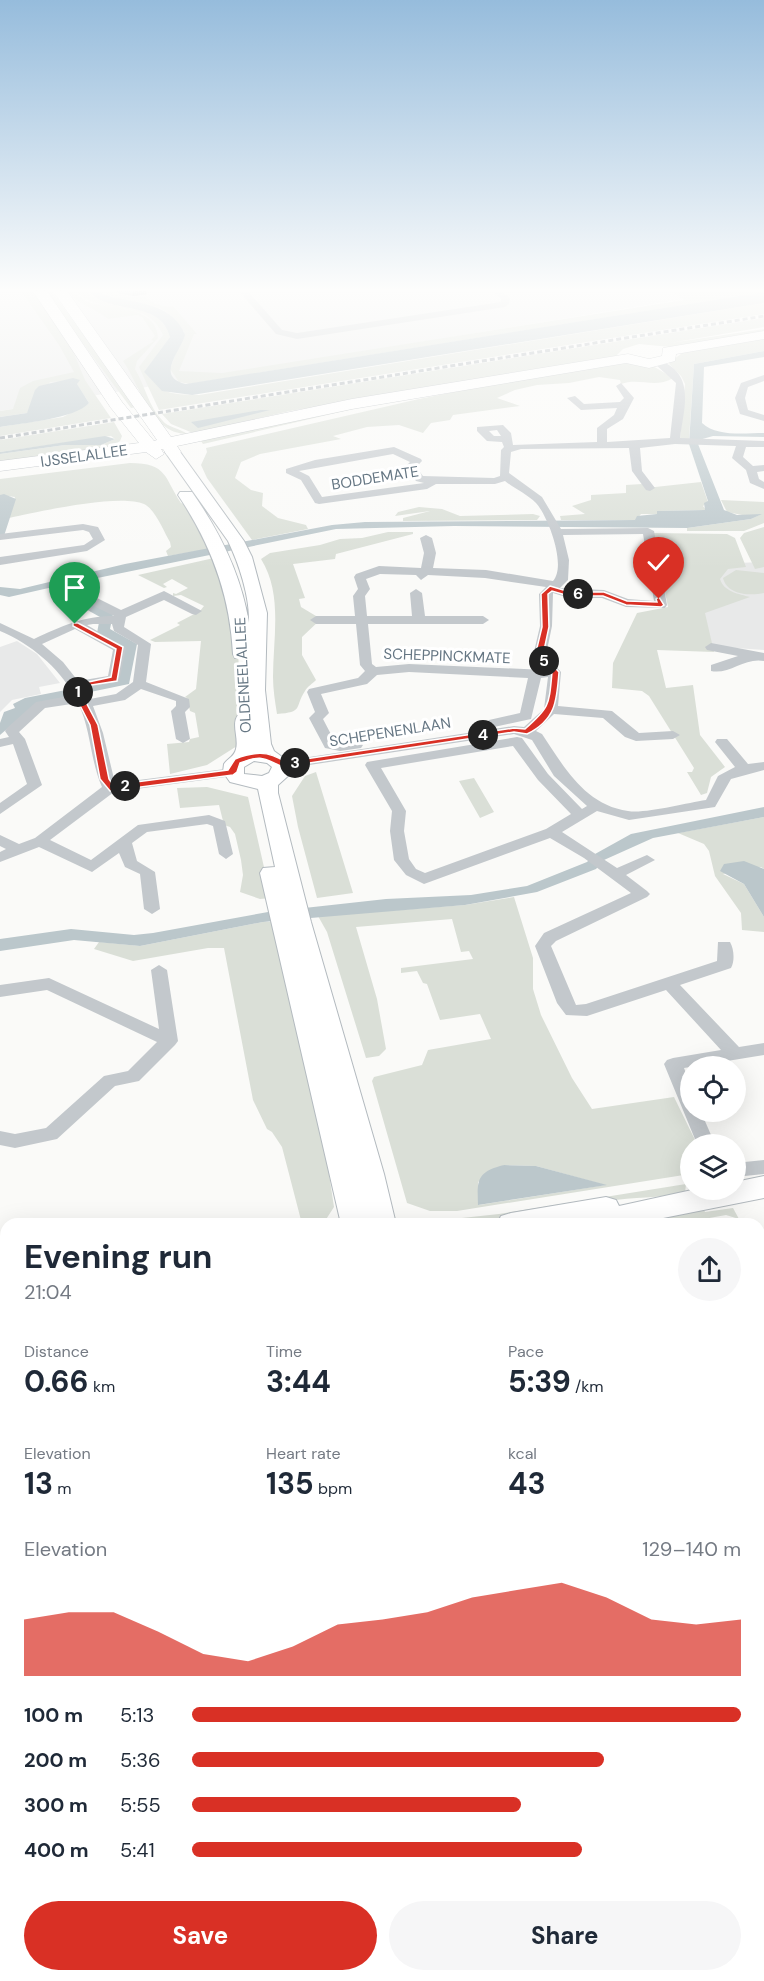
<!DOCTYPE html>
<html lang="en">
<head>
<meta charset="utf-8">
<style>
	:root { --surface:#fff; --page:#f6f6f7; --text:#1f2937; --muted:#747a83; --accent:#d93025 }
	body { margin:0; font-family:"DM Sans",sans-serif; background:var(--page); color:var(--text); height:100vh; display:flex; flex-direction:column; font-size:22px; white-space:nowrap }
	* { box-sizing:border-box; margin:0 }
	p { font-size:20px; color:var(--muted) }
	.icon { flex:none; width:33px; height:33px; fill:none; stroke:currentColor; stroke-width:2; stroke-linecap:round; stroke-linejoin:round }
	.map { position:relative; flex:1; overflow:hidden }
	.side { position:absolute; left:0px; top:1218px; width:765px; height:764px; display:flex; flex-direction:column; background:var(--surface); border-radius:18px 18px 0 0; box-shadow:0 6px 24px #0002 }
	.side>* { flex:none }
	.fabs { position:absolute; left:680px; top:1056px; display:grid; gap:12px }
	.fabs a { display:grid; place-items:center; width:66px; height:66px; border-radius:50%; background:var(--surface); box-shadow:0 6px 24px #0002; font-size:30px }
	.pin { position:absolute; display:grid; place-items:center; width:51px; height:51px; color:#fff; margin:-62px -26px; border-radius:50% 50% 50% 0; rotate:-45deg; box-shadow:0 0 6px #0007 }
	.pin .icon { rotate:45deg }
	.km { position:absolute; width:30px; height:30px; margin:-15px; border-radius:50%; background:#222; color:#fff; font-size:16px; line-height:30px; text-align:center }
	.round { display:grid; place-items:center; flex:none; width:63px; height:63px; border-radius:32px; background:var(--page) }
	.summary { display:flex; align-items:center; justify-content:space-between; height:102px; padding:0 24px }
	h1 { font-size:33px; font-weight:700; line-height:45px }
	.metrics { display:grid; grid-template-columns:repeat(3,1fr); gap:9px; height:102px; padding:6px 24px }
	.metrics div { display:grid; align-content:center }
	.metrics b { font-size:30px; font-weight:700 }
	.metrics small { font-size:16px; font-weight:400 }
	.metrics p { font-size:16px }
	.chart { height:168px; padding:12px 24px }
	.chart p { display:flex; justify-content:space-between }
	.chart svg { width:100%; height:108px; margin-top:6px; fill:var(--accent); opacity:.7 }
	.button { display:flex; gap:12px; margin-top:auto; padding:12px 24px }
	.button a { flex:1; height:69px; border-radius:36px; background:var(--accent); color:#fff; font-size:24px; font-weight:700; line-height:69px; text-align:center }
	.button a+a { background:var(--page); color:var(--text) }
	ul { padding:0 24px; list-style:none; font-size:20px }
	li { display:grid; grid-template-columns:96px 72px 1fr; align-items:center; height:45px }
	li i { height:15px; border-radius:8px; background:var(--accent) }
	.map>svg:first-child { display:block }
	.built { fill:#e8e9e9 }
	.green { fill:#dadfd7; fill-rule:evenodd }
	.water { fill:#bbc7cb }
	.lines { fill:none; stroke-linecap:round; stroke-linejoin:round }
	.secondary-casing { stroke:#b3babf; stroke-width:2 }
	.primary-casing { stroke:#b5babe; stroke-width:1 }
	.pedestrian { fill:#c3c8cc; fill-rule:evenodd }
	.minor { fill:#c3c8cc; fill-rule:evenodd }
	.tertiary { fill:#c3c8cc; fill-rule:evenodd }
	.secondary { fill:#fff; fill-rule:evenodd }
	.primary { fill:#fff; fill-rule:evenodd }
	.rail { stroke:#a2aab0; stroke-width:3; stroke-dasharray:5 3; stroke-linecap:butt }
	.wall { fill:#929a9f }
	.shaded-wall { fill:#777d82 }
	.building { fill:#aab3b9; stroke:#777d82; stroke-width:1.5 }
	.route { fill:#d93025; stroke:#fff; stroke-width:1.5 }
	.labels { text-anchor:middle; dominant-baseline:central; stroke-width:6; stroke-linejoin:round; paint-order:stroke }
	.far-street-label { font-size:15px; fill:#657683; stroke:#fff }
</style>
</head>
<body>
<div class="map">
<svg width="764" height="1981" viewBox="0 0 764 1981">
	<rect width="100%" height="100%" fill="#fafaf8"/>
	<!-- built -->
	<path class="built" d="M0,291H756L677,300L0,411Z
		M764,562V650L707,646L698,612L715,577L736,563Z
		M17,641L37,654L60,683L39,687L41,694L12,700L0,712V647Z"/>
	<!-- green -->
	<path class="green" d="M21,291H33L70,344L85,380L111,418L0,436V427L63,417L89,403L77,384L79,380L50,382L27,413L0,417V411L13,409L20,388L33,381L74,372L59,345Z
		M44,291H51L137,407L131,408Z
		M68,291C75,292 81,299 88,302C109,309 157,305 158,338L137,361L135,369C145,386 149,407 162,420C168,428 180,428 187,434C150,433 141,387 123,361L154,341L151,340L155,336L142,317L137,315L108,319C94,307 79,306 68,291Z
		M76,291C89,291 91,296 102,301C125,312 161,304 170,337L144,372C165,395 168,394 199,395L764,303V314L159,410L139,367L163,335C147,296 100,317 76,291Z
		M103,291L134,297L144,295C149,303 164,308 173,306L197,334H194L179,371L222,373L684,300L671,291L764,292L189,384L179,382L170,369L184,332C178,325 172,316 165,311C146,299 120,305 103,291Z
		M764,318V327L670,343L764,329V333L670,347L639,344L623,349L615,357L290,411L193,433L171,424L162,414Z
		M764,337V351L694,364L689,439H680L685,384L681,376L669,364L670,362L685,351Z
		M627,363L653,366L673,378C655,389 639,377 621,384L620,380L599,377L569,383L537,385L515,390L497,398L520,406L453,415L450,420L431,423L423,433L399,425L367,427L333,436L341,439L260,454L241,462L235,478L251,490L263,493L262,506L278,518L306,525L308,529L252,540L207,478L201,465L207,452L206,448L419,399L530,377Z
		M366,406L203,444L201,441L310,416Z
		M114,422L122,436L120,441L111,448L0,464V454L65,445H101L115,439L111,436L0,452V440Z
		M130,463C168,463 164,478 181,503L187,505L210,549L168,556L166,551L171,547L170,542C164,532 155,509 144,504C119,493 37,512 9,518L15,497L0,495V479Z
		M701,482L708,502L703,506L706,510L657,511V514H641L636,520H561L560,516L585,514L572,506L591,500V495L626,493V485L642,484L646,488Z
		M721,500L764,502V523L744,531H687V528L751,519L759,515L747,516L727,512Z
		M419,507L442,509L460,516L533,514L540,516L537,520L403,521V518L430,511L395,516L398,512Z
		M764,527V567L755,569L740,538L744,533Z
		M388,532H413V534L336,554L335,559L293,564L305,598L299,599L301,607L321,619L302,637V655L316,680C313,683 307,687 305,691C294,708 304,712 277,714C275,702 273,689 273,677C273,638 283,594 261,559L270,553L320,545L340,539L362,538Z
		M653,533L727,534L735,538L746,567L728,569L720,579C724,592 739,594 750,597L705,613L714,652L657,650L666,688L693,685L700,735L725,767L711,777L707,793L701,795L687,772H692L694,768L649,696L642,691L612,688L613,663L637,613L668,607Z
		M214,558L238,636L240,731L237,746L207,765L170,774L167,744L189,742L190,739L199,737L195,713L190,711L187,698L185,697L196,689L201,641L155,642L150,640L180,625L177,623L200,611L204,606L181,595L173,596V593L176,594L188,588L172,579L163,584L167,587L164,588L138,575Z
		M736,570L764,573V593C750,596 727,595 723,578Z
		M316,772L353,893L317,898L298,827L292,796L305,776Z
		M474,778L494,812L480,818L459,781Z
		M207,787L248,797L271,898L260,899L240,892L243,875L241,860L235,834L230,827L224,825L219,805L180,808L177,788Z
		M764,817V869L761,867L723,874L744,884L764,917V932L742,930L741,913L715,876L709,851L704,844L678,833Z
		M514,897L533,958V989L541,1015L572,1078L592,1109L674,1097L697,1144H690V1174L457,1211H430L407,1203L372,1081L374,1077L422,1065L428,1050L491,1039L480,1014L440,1020L427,984L423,983L417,971L401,973V968L473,959L469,951L461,952L452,919L356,927L377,999L386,1049L379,1056L366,1058L327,932L318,916L465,905ZM504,1165L536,1166L605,1185L479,1205L478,1182Z
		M263,922H271L276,926L326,1154L334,1207L323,1224H302L282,1147L272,1132L267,1129L253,1100L224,948H208L133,961L94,949L99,942L140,946Z
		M686,1184L685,1193C659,1198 633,1197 608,1201C550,1210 493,1224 435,1224L434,1221L499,1214Z
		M702,1205L705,1212L733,1208L739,1219L726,1215L676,1224H602Z
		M275,1976H490L491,1981H276Z"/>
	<!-- water -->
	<path class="water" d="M89,291C101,291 106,296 116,298C142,303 174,306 185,335C181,351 154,377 186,384L764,292V303L192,395L162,391L144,372L170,337C160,298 109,316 89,291Z
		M764,351V357L704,367L702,423C717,437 744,433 764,433V437L713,436L699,440L698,444L724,510L737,515L762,514L751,519L687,528L454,526L336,529L73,583L70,586L75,593L113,614L110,629L137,644L129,684L37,703L0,735V723L4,712L15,708L13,704L25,698L117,680L123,648L97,633L100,617L64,597L59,588L53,587L9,597L0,595V587L20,589L125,564L332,525L365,522L635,520L637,516L657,514V511L705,510L704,503L708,501L689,444L694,364Z
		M73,378L80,380L77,384L89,403C75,419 22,423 0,427V417L27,413L35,390L39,386Z
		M261,410H270L198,428L191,422Z
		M105,436L115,439L101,445H65L0,454V452Z
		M4,494L16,499L4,536L0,538V495Z
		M764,807V817L653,838L604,860L596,869L537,892L465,905L263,922L140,946L74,940L0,951V939L71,929L134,935L153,933L268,912L386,899L471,895L527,886L587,862L595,854L631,834Z
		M744,861L764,869V917L744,884L720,871L724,864Z
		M504,1165L536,1166L607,1185L478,1205C477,1179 477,1172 504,1165Z"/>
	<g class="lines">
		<!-- secondary casing -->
		<g class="secondary-casing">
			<path id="secondary" d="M173,447L178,449L244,541L252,557L267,613L265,690L271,744L274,751L293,765L288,776L278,785V793L311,922L384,1174L396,1224H341L260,873L263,868L275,867L258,789L230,782L223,772L224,764C228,758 234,757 236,749C239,738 231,724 238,715L248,714L247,658H235L233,654C230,595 211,544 178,495L180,492H192C220,532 241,574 249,623C250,597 239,564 228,541L165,452ZM254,761L267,763L272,767L269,773L262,776L244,774V767Z
				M764,1176V1198L633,1224H497L501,1216L511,1213L606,1197L616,1200L619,1206L692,1190H735V1182Z"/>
		</g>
		<!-- primary casing -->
		<g class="primary-casing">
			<path id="primary" d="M33,291H47L122,402L154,441L157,440L53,291H67L171,437L352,399L628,354L649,359L662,356L663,348L764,331V339L676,354L675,361L649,368L626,363L352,409L177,446L181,452L173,457L167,455L163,449H161L164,454L156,459L146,452L0,471V461L139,443L111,408Z"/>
		</g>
		<!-- pedestrian -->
		<path class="pedestrian" d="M759,1580L764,1582V1610L759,1608Z
			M759,1966L764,1968V1981H750L749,1976H759Z"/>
		<!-- minor -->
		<path class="minor" d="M239,291H248L282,330L297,333L501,302V299L491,291H501L510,298L509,304L505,307L297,339L276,334Z
			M659,360C696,374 684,407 680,438L764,441V447H746L743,457L753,466L764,465V471L757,472L759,479L764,482V489L750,483L746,470L732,458L736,446L675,444L640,448L642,471L655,488L650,491L646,490L632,471L629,448L521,449L511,452L509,473L542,497L561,529L648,528L654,531L667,605L665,608L626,607L602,598H569L553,593L552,626L546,655L561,672L558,706L612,711L639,733L673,731L680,735L673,739L636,741L625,737L603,718L554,714L536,731L542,734C564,767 585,805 628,811C645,814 686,803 706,800L718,776L735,767L715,742L717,739H727L748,764L764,762V770L731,779L715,807L629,820L597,811L562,832L617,868L647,855L655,860L626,875L647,891L650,894L647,897L556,941L551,946L576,1005L586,1004L717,961L718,942H730C734,949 735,961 731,968L680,985L739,1047L764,1043V1055L684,1068L690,1084V1112H701L715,1144H697L664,1064L667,1060L673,1058L721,1050L666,990L587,1016L566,1015L557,1003L535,946L544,933L631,893L584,858L550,838L424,884L406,875L394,860L390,831L392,811L365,765L367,762L517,737L522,738L548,774L582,809L587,806L554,776L532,740L514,734L283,769L276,765L283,761L514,726L524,727L544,709L548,677L541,678L531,719L494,727L487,723L489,720L520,713L528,678L409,672L377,675L367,684L321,694L329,713L323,719L335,742L356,741L363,745L361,748L340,751L325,748L309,718L315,712L307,692L309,689L358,678L365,671L360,665L356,624H316L310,620L316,616H355L353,596L358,589L354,577L356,574L379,566L421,568L424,553L420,538L426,535L432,538L436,553L433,568L486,570L553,581C567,566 548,516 536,503C527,494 515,489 505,481L495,484H436L427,489L319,504L315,503L301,480L286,473V469L315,460L394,447L421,459L422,461L416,467L423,476L494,478L500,476L501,450L504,447L502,442L487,441L477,431V427L503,425L511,433L513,445L597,442V428L614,415L617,408L581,410L567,398L575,396L584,404L620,402L624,398L616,386L621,383L634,398L623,419L607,429V442L670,438L676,383L656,365L654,363ZM497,430L501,436H494L489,431ZM393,454L410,462L405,467L416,481L424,483L322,497L309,476L299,471ZM643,534L654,601L628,599L604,590L560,588L568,580L569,560L563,535ZM380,574L416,575L421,580L428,575L485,578L546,587L539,594L540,626L533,656L545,670L409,664L376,667L372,664L368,624H483L489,620L483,616H425L422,593L416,589L410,593L412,616H367L365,596L370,589L366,579ZM513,746L538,780L571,814L546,829L425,873L416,869L409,859L404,831L406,811L381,768Z
			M764,375V381L748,387L745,398L748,410L764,415V421L740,414L735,398L741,383Z
			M83,524L98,527L105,540L87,551L0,565V557L84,545L93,539L89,532L83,530L0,540V534Z
			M77,583L81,584L85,592L121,610L164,591L202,611L196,615L192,614L164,600L126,617L124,627L151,644L146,682L189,699L190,707L185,712L190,739L183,743L176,739L171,711L176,706V701L141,689L125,700L93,706L103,733L115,783L233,768L240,772L233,776L114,792L50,840L91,860L138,825L209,815L225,821L233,854L226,859L219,854L213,826L207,824L147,832L132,843L137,861L155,872L160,909L152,914L144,909L140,874L125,867L119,853L92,872L39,847L0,862V852L6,849L0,846V835L19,844L35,838L102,787C90,760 91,729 78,703L45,708L19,732L25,739L42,785L0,814V803L27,784L13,744L0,747V739L9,737L5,731L7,728L36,702L74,695C58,667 31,644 0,631V623L34,639C62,626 83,616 114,616L76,597L71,587ZM93,624H112L114,631L138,645L133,682L116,694L90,699L83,688L119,682L126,648L87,625ZM75,629L113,650L108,676L78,681L63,662L42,644Z
			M711,643L764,653V661C745,657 729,675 711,671V665L738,656L707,650L705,647Z
			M159,965L167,970L178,1041L175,1045L139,1081L115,1086L57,1139L15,1148L0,1145V1131L15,1134L46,1128L104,1076L128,1071L157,1042L47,990L0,997V985L49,978L159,1029L151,970Z
			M764,1160V1174L735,1177V1163Z
			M759,1272L764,1274V1299L759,1297Z
			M764,1324V1342L759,1343V1325Z
			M764,1432V1452L759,1453V1433Z
			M6,1456V1476L0,1477V1457Z
			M6,1878V1904L0,1905V1879Z"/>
		<!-- tertiary -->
		<path class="tertiary" d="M6,1314V1336L0,1337V1315Z
			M502,1976H554L556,1981H503Z"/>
		<!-- secondary -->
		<use href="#secondary" class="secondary"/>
		<!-- primary -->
		<use href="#primary" class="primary"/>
		<!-- rail -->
		<path class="rail" d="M0,438L764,316"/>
	</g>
	<!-- wall -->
	<path class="wall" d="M116,291H146L147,294L133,296L118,293Z
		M616,1976H748L750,1981H617Z"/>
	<!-- shaded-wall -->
	<path class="shaded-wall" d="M133,291H146L147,294L133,296Z"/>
	<!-- building -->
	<path class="building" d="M621,1976H748L750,1981H622Z"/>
	<!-- sky -->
	<linearGradient id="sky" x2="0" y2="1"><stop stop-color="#96bcdc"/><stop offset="0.51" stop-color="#fdfdfc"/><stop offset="1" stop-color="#fdfdfc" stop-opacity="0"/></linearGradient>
	<rect width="764" height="569" fill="url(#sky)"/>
	<!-- route -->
	<path class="route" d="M550,586L570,592H604L627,601L657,602L656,599L659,597L664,605L661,607L626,605L603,596H569L552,591L548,594L549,627L543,655L559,672C557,700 556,720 527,734L514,732L283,767C264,759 263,754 240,763L237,772L233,775L110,791L100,779L90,725L70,686L111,677L116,649L73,626V623H78L123,647L117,681L78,687L98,725L109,779L113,785L228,770L235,759C253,752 268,750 285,762L514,728L525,729C550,707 549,705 552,672L535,656L542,627L541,594Z"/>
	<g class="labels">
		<!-- far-street labels -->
		<g class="far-street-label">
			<text transform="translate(84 456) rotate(-8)">IJSSELALLEE</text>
			<text transform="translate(375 478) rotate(-9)">BODDEMATE</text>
			<text transform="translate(447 656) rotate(2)">SCHEPPINCKMATE</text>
			<text transform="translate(243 675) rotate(-93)">OLDENEELALLEE</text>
			<text transform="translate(390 732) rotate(-9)">SCHEPENENLAAN</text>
		</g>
	</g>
</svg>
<div class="fabs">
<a><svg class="icon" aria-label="locate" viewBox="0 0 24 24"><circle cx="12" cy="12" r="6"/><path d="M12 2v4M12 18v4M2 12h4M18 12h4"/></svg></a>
<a><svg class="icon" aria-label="layers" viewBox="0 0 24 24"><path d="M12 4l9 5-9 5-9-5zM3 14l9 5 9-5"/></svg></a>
</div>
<div class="pin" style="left:75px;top:624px;background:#1e9e55"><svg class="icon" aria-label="arrive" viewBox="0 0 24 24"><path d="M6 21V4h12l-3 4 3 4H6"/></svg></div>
<div class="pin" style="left:659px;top:599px;background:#d93025"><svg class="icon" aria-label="check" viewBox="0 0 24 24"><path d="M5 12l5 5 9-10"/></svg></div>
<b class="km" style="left:78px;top:692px">1</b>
<b class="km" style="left:125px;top:786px">2</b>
<b class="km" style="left:295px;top:763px">3</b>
<b class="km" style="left:483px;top:735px">4</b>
<b class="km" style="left:544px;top:661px">5</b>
<b class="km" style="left:578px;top:594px">6</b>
<section class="side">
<div class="summary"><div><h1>Evening run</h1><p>21:04</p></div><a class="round"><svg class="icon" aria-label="share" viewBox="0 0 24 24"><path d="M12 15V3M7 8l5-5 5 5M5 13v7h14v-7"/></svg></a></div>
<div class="metrics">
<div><p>Distance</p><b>0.66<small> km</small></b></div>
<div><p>Time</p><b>3:44</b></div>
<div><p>Pace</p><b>5:39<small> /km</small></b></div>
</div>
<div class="metrics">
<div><p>Elevation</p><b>13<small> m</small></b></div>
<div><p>Heart rate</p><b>135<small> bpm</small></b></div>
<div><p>kcal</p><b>43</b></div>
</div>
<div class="chart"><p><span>Elevation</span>129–140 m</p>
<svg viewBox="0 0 160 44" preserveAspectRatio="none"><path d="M0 44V21L10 18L20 18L30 26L40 35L50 38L60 32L70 23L80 21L90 18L100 12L110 9L120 6L130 12L140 21L150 23L160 21V44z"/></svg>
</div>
<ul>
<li><b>100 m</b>5:13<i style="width:100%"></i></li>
<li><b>200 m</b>5:36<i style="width:75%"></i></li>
<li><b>300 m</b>5:55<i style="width:60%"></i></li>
<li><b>400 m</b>5:41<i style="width:71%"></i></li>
</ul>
<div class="button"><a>Save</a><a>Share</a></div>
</section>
</div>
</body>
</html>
